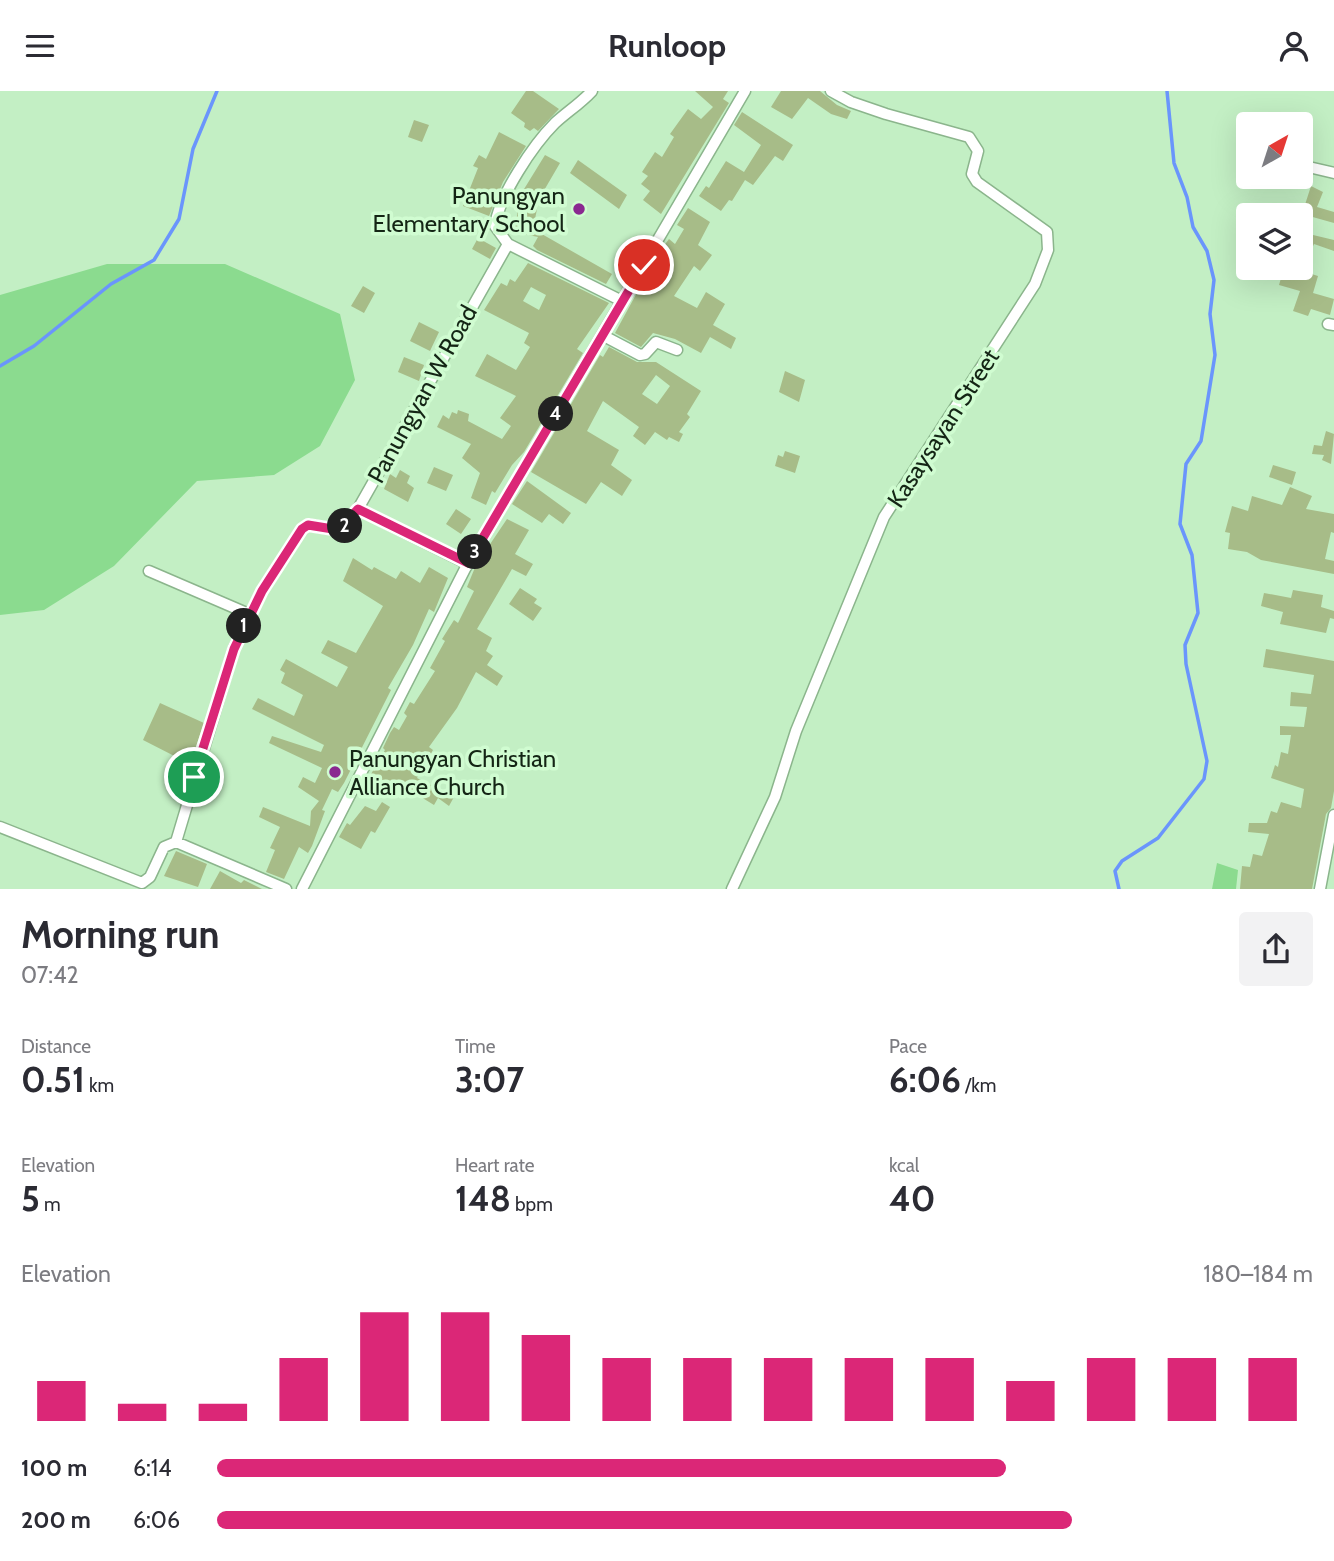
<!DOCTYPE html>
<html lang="en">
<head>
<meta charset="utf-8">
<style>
	:root { --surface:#fff; --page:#f2f2f3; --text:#2b2b33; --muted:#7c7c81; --accent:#db2777 }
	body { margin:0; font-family:Cabin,sans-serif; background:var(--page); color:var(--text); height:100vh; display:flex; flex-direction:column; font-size:26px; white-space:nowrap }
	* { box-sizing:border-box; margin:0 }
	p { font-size:23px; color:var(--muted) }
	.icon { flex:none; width:38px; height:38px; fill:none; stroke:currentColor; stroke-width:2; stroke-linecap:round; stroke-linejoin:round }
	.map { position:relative; height:798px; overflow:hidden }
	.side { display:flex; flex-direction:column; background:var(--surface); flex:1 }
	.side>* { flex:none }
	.needle { width:46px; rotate:39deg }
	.fabs { position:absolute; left:1236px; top:21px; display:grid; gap:14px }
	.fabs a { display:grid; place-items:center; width:77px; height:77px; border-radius:7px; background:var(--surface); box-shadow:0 7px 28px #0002; font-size:35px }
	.pin { position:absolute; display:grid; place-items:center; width:60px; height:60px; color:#fff; margin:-30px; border:4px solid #fff; border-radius:50%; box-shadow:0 2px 7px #0007 }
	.km { position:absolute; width:35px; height:35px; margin:-18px; border-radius:50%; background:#222; color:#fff; font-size:19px; line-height:35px; text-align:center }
	.round { display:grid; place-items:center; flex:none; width:74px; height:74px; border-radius:7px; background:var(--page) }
	.summary { display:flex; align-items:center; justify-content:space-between; height:119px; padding:0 21px }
	h1 { font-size:38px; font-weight:700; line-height:52px }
	.figures { display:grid; grid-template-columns:repeat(3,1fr); gap:10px; height:119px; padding:7px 21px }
	.figures div { display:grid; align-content:center }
	.figures b { font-size:35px; font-weight:700 }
	.figures small { font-size:19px; font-weight:400 }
	.figures p { font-size:19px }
	.chart { height:196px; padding:14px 21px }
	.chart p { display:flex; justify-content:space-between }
	.chart svg { width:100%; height:126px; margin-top:7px; stroke:var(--accent); stroke-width:6 }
	ul { padding:0 21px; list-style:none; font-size:23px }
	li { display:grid; grid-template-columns:112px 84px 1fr; align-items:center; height:52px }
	li i { height:18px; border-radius:9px; background:var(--accent) }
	header { display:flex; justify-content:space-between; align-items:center; height:91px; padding:0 21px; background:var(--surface); font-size:32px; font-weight:700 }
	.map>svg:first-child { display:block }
	.green { fill:#8bdb8f }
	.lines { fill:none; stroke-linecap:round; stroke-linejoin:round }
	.stream { stroke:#6a95fc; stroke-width:3.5 }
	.building { fill:#a7bc88; fill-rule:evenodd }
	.minor-casing { stroke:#8bb58c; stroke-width:13 }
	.minor { stroke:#fff; stroke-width:10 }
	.route-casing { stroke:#fff; stroke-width:14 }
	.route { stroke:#db2777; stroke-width:9 }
	.poi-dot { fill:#8a2890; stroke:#d0fcd1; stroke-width:2.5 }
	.labels { text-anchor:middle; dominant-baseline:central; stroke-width:7; stroke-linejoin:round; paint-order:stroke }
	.poi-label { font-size:24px; fill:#142515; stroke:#d0fcd1; text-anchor:end }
	.street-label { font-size:24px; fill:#142515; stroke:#d0fcd1 }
</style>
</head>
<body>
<header><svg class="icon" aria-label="menu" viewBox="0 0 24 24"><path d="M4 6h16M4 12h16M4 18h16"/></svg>Runloop<svg class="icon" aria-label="person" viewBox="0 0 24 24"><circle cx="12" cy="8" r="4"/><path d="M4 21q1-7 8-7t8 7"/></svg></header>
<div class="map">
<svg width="1334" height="798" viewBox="0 0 1334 798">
	<rect width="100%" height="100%" fill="#c3efc4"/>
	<!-- green -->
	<path class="green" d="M107,173H225L340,223L355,289L320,355L274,384L197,390L114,475L44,519L0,524V204Z
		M1217,772L1238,779L1236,798H1212Z"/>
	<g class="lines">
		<!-- stream -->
		<path class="stream" d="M0,275L34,255L111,193L154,169L179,128L193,58L217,0
			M1119,798L1115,780L1122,770L1158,747L1204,688L1207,670L1186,573L1185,554L1198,522L1192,464L1180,433L1186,373L1201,350L1215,264L1210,223L1214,189L1207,160L1193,136L1187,106L1174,72L1167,0"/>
	</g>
	<!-- building -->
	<path class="building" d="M526,0H533L559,18L538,40L534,37L530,40L524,36L525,32L511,22Z
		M695,0H728L723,8L729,12L661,123L643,109L650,100L641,93L648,85L642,81L655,61L662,66L674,46L670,43L688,18L701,28L713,16Z
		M781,0H820L837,14L851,20L847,28L831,23L808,7L792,28L771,16Z
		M742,21L793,54L783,70L775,65L753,94L745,89L732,110L729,109L721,120L699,105L706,95L709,97L726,70L744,81L761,54L734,34Z
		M414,29L429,34L422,51L408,46Z
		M499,41L526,55L503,91L489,125L463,115L478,77L473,75L479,64L486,68Z
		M545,64L560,72L539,108L533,138L612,183L606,193L537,159L533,155L538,146L514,141L521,103Z
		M578,69L627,104L619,118L570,82Z
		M1311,95L1323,101L1317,116L1334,121V132L1302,123Z
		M688,117L710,131L698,154L712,164L700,180L694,175L674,205L697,217L706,201L725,213L713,234L736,247L731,258L710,246L701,262L675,248L653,242L641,256L615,242L651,176L656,180L668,163L661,158L663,156L669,148L675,153L684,138L677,134Z
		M1313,144L1334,149V160L1314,153L1302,180L1318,185L1313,202L1334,208L1330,224L1311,218L1308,225L1293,220L1300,200L1279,194L1284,177L1300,180V164L1306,151L1311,152Z
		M478,147L496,157L490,168L472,158Z
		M528,172L609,212L577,258L583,262L524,361L512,374L495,402L492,400L486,414L471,407L480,382L462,367L471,353L437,336L443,324L449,328L452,321L457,323L458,319L469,323L468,330L502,348L511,335L500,327L516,305L475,285L487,263L516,279L530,256L524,252L529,242L484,219L501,192L507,195L510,188L515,191ZM531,196L546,204L539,219L523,210Z
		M363,195L375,202L364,222L351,215Z
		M419,231L439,241L430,260L410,250Z
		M609,256L637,271H656L701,300L687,323L690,326L679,341L683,343L679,351L669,346L667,349L655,341L645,354L633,345L639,336L603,310L587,340L619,359L611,374L632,389L622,405L601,391L586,413L531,381L600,264L603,266ZM656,284L670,295L657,313L642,303Z
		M404,266L424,274L419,290L398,281Z
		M785,280L805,289L799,311L779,301Z
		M1326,340L1334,343L1331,373L1322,369L1324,364L1312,363L1314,354L1322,355Z
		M785,360L800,365L795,382L775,375L778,364L783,366Z
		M1273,374L1296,381L1292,394L1269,386Z
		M434,376L453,384L446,400L427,392Z
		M400,379L410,385L407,392L414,397L408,411L384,398L390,383L396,387Z
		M527,390L571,422L563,433L549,423L542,432L512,413Z
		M1290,396L1312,405L1306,418L1334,423V442L1331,441L1325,468L1334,470V483L1261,469L1247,461L1228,458L1230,442L1225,441L1232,415L1248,420L1252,405L1282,414Z
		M456,418L471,428L461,443L446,433Z
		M507,428L529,439L515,463L533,473L526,485L512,478L477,538L492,547L486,560L493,565L487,574L503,585L497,595L476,581L457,617L429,656L433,659L417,687L454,706L449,715L438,707L434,714L398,692L390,705L367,690L385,659L383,657L390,642L394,636L399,639L407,625L404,622L410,611L414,613L435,580L430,577L445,550L442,548L454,529L458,532L474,500L467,496L476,474Z
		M353,467L372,479L374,476L396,488L401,480L420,492L429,476L448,487L434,521L429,518L413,554L388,597L391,599L344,692L338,701L332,698L322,719L325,720L312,755L308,762L299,756L284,788L266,781L275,759L270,757L280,736L259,726L263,716L310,735L311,720L319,710L298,696L303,686L315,692L322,677L269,652L272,645L321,661L324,654L252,618L258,607L294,625L303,604L281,592L285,582L280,579L286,568L337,596L348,576L321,562L328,549L356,562L383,515L343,490Z
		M520,497L537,508L534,512L542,517L533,530L509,513Z
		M1293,499L1323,504L1321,516L1334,520V528L1330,527L1326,542L1280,533L1283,521L1261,515L1264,502L1291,507Z
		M1266,558L1334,570V700L1331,717L1326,723L1312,798H1240L1242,775L1250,776L1253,763L1262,765L1269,743L1248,741L1249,732H1267L1271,720L1277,722L1281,711L1301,717L1304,698L1271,687L1275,674L1278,676L1281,661L1288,663L1291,644H1280V635L1304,636L1307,616L1290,615L1291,601L1311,603L1314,584L1263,576Z
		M160,612L204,632L190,673L143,649Z
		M382,711L390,716L375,742L371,740L361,758L339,746L347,732L350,734L365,715L376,720Z
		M176,760L207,773L198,796L164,785Z
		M220,780L241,792L244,789L262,798H210Z"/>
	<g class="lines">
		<!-- minor casing -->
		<g class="minor-casing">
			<path id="minor" d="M592,0C581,12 567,21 555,32C533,54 499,105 495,135L508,153L622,210
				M1300,74L1334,82
				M1328,233L1334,234
				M602,244L640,264L645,263L656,251L677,259
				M358,418L468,473
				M149,480L249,523
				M0,736L142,792L150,786L164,756L176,751
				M286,798L176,751L234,557L262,500L302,438L308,434L339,439L354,425L508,153
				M302,798L465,478L745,0
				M732,798L775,706L796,640L884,426L1035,193L1048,159L1047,141L977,91L972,83L978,60L969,46L886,23L851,11L831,0
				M1320,798L1334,724"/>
		</g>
		<!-- minor -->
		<use href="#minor" class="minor"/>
	</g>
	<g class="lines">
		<!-- route casing -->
		<g class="route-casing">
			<path id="route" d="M194,686L234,558L262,500L302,438L308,434L339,439L358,418L468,472L644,174"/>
		</g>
		<!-- route -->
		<use href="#route" class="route"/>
	</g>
	<!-- markers -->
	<g class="poi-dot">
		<circle cx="579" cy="118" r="7"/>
		<circle cx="335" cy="681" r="7"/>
	</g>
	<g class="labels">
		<!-- poi labels -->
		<g class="poi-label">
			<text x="565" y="104">Panungyan<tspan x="565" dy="28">Elementary School</tspan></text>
			<text x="349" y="667" text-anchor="start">Panungyan Christian<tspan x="349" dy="28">Alliance Church</tspan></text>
		</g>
		<!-- street labels -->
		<g class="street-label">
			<text transform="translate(422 303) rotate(-61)">Panungyan W Road</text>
			<text transform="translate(943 337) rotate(-57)">Kasaysayan Street</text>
		</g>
	</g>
</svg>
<div class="fabs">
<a><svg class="needle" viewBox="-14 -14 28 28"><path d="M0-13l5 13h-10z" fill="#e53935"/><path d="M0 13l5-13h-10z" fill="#7c7c81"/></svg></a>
<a><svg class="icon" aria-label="layers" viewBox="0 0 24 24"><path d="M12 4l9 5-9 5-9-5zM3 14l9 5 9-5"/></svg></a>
</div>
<div class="pin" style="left:194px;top:686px;background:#1e9e55"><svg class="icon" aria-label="arrive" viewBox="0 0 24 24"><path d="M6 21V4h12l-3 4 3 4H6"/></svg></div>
<div class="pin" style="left:644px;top:174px;background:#d93025"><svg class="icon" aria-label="check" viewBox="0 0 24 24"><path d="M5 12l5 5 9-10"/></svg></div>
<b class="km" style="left:244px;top:535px">1</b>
<b class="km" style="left:345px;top:435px">2</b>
<b class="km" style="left:475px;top:461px">3</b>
<b class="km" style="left:556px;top:323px">4</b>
</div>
<section class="side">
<div class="summary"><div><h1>Morning run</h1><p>07:42</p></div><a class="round"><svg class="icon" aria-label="share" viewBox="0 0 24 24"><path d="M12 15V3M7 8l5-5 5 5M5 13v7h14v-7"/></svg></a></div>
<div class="figures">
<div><p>Distance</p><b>0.51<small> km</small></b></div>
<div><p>Time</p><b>3:07</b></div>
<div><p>Pace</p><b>6:06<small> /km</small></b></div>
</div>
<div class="figures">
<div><p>Elevation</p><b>5<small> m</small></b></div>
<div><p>Heart rate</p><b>148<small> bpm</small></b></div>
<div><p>kcal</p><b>40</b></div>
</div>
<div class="chart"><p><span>Elevation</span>180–184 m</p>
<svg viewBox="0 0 160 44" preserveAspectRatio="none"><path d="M5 44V30M15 44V38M25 44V38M35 44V22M45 44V6M55 44V6M65 44V14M75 44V22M85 44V22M95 44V22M105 44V22M115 44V22M125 44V30M135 44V22M145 44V22M155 44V22"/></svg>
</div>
<ul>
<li><b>100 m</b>6:14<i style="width:72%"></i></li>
<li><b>200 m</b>6:06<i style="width:78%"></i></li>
</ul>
</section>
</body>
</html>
